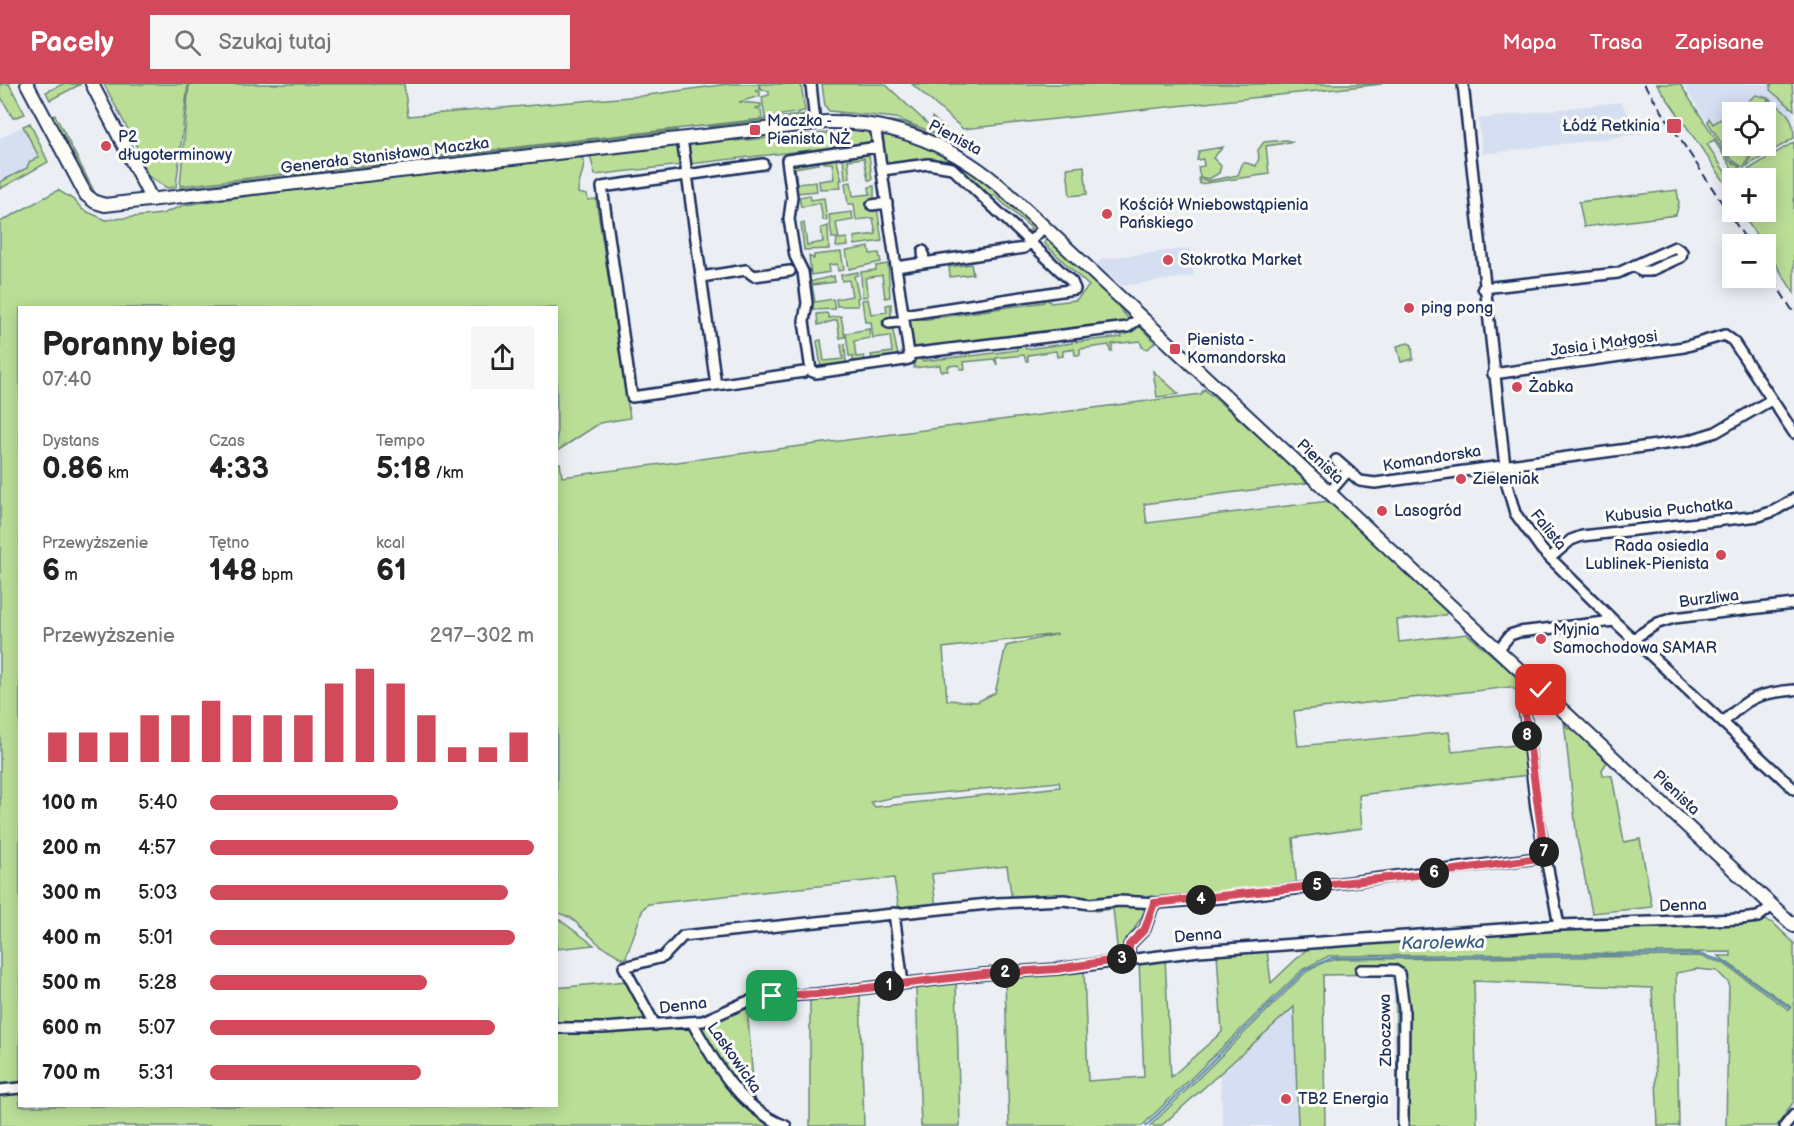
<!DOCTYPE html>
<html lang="pl">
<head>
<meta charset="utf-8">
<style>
	:root { --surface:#fff; --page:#f6f6f6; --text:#222; --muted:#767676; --accent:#d1495b }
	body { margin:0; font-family:"Balsamiq Sans",sans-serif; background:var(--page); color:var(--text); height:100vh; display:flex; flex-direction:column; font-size:22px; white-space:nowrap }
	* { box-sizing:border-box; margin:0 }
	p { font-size:20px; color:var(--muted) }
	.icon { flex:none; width:33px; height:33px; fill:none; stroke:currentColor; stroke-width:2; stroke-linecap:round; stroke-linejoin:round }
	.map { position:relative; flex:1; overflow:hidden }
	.drawer { position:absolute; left:18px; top:222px; width:540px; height:801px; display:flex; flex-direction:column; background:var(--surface); border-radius:0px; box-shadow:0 3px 15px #0003 }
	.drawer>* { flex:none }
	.fabs { position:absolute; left:1722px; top:18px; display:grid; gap:12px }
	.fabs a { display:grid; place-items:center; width:54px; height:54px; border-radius:0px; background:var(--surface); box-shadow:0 3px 15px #0003; font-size:30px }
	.pin { position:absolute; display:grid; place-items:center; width:51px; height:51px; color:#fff; margin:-26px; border-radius:12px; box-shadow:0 3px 9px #0006 }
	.km { position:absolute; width:30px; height:30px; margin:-15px; border-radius:50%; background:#222; color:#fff; font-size:16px; line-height:30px; text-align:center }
	.round { display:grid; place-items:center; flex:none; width:63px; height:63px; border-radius:0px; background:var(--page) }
	.summary { display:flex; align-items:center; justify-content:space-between; height:102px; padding:0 24px }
	h1 { font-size:33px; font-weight:800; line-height:45px }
	.stats { display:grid; grid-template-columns:repeat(3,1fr); gap:9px; height:102px; padding:6px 24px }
	.stats div { display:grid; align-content:center }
	.stats b { font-size:30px; font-weight:800 }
	.stats small { font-size:16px; font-weight:400 }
	.stats p { font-size:16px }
	.chart { height:168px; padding:12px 24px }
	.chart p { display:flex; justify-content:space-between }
	.chart svg { width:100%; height:108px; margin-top:6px; stroke:var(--accent); stroke-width:6 }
	ul { padding:0 24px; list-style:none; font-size:20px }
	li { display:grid; grid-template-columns:96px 72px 1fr; align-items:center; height:45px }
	li i { height:15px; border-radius:8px; background:var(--accent) }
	header { display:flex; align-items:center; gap:36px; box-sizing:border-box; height:84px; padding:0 30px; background:var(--accent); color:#fff }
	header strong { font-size:28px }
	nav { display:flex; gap:33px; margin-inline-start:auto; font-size:21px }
	.search { width:420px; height:54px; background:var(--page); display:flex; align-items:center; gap:15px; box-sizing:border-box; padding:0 21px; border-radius:0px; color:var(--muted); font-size:22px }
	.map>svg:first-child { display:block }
	.built { fill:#d6dff1; fill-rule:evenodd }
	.green { fill:#bbde97; stroke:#6b867a; stroke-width:1.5; fill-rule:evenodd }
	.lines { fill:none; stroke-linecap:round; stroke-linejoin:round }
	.stream { stroke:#5a8daf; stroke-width:2 }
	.minor-casing { stroke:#1b2f5e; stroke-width:14 }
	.tertiary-casing { stroke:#1b2f5e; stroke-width:16 }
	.minor { stroke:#fdfcf7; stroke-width:9 }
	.tertiary { stroke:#fdfcf7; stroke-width:12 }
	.rail { stroke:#1b2f5e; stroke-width:2; stroke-dasharray:9 4.5; stroke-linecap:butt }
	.route-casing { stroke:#fff; stroke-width:12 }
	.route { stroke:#d1495b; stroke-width:8 }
	.poi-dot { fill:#d1495b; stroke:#fdfcf7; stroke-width:2 }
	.labels { text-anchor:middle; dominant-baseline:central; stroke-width:6; stroke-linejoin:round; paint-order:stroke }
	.poi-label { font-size:16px; fill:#1b2f5e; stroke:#fdfcf7; text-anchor:start }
	.street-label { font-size:16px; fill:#1b2f5e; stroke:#fdfcf7 }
	.water-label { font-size:18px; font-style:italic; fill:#3a5e86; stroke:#fdfcf7 }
</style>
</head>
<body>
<header>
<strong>Pacely</strong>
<div class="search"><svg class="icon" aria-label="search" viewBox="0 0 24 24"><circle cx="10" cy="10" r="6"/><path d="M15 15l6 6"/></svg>Szukaj tutaj</div>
<nav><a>Mapa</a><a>Trasa</a><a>Zapisane</a></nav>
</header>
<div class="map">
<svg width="1794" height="1042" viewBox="0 0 1794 1042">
	<rect width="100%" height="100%" fill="#ebeff4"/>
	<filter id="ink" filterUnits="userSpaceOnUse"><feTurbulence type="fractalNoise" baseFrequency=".0167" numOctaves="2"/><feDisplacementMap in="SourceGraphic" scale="12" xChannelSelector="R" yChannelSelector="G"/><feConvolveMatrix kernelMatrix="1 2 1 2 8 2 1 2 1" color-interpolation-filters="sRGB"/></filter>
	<g filter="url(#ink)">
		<!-- built -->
		<path class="built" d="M1683,0H1792L1794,54L1744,84L1731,75ZM1732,28H1766V62H1732Z
			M1620,18L1642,50L1483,70L1478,35Z
			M23,42L40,73L30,78L27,84L0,98V54Z
			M1191,164L1194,192L1122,202L1097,181L1101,175Z
			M1295,923L1298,1042H1223L1220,991Z"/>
		<!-- green -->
		<path class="green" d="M0,0H9L25,30L13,34L0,11Z
			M63,0H81L50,16L46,8Z
			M104,0H188L176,103L167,104L148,92L136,61Z
			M189,0H404L408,32L641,12L728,0H801L805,27L765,34L762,13L769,11V7L761,5L759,1V6L755,7L760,8V12L739,18L761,20V23L756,24L761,26L762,35L180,102Z
			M822,0H885L931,43L932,33L962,60L896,34L829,27L825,22Z
			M912,0H1382L963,45Z
			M1657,0H1680L1730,77L1740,83L1734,87L1714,56L1707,60L1729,94L1724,97Z
			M1771,0H1792L1794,26L1770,6Z
			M1756,11L1768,14L1765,28H1741L1752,21L1749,16Z
			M1769,15C1786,27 1794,32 1794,54L1747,82L1755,62H1766V34Z
			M807,30L797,36L708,46V43Z
			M839,30L905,39L960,63L956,64L934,54L838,33Z
			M55,31L95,109L92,111L50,34Z
			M1727,31L1730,35L1732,34V62H1753L1744,84L1731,75L1708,38L1709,34L1713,40Z
			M30,39L48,78L0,105V98L27,84L29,78L39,73L23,42Z
			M838,43L870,46L871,59L595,91L590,71L734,53L735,57L837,48Z
			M677,46L678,50L180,108V104Z
			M883,49C938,62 967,83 1010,117L1009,119L1035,143L1034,148L1026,150L1031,144L994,111L992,113L972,94L970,96L964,90L965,88C927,66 918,87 886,80L880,51Z
			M1286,56L1293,58L1266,62L1269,90L1200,100L1199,94L1208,97L1238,91L1243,78L1256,82L1259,74L1258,66L1264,58Z
			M1794,58V209L1766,165V160H1762L1741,128H1766V94H1744L1746,87Z
			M1223,63L1213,74L1221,82L1219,89L1209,95L1200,93L1198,83L1204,82L1203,75L1197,76L1199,67Z
			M869,70L872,96H868L864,74L848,76L850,94L845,95L843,73Z
			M580,72L584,77C584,89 578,97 578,109L587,111L588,116L596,115L630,334L600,339L557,367L556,224H20V1001L0,1003V138L58,106L74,116L83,126L106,136L162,130L184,121L257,111Z
			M836,74L842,96H840L841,104L820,105L819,97L834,95L832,79H824V76Z
			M817,77L818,80L795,84L797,100L816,98L817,107L796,109L792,81Z
			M1084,82L1087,110L1070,112L1067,84Z
			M851,98L853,112L870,110L869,103L874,102V118L866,119V125L877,124L882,157L855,161L854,153L876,150L873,134L856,136L854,120H848L845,99Z
			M1677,106L1679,119L1676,131L1584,143L1579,118Z
			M810,111L811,116L824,114L827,136H823L820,119L801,123L799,113Z
			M852,128L853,136L836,139L839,155L847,154L848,162L836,163L837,154H832L829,131Z
			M801,139H804L807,161L823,158L821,144L828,142L829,165L804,166Z
			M1049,154L1106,207L1130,237L915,266L912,264L908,236L921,231L922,236L1044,218V214L1050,212L1048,216L1051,219L1076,216L1089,202L1044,159Z
			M869,163L870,170L879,169L881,178L849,185L846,167Z
			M841,168L844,186L838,187L837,180L829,181L830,188L811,191L809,172L814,175V171Z
			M888,180L890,213L885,214L882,191L865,194L868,212L862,213L861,188L876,186V182Z
			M971,180L973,190L950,193L949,183Z
			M858,188V191L854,192L859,213L857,214L858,222H837L836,215L852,212L849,196L842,197L841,191Z
			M834,192L835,198L812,201L815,218L833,215L835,225L813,226L809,198Z
			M868,215L871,230L887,228L886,221L891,220V235L882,237L883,243L892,242L898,272L872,276L871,271L892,268L890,252L873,254L871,238H865L862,216Z
			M827,229L829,234L841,232L845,253L840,254L837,236L818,241L817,230Z
			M1140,243L1155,258L1148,265L1142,263L1140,257L1112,260V267H1110L1109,261L1080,265V271H1075L1074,265L1063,267V272L1057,273L1056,267L1028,271V277H1026L1024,271L996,274L997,281L994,275L964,278L965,285H960L959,281L948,282V287H941L940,281L914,284V273L921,272L922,277L967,272L966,266H969L971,272L1017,266L1016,260L1024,259L1026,265L1072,259V253H1074L1076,258L1122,253L1121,247Z
			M869,245L870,254L854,257L856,273L864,272L865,277L853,279V272H849L846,249Z
			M821,256L824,277L843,275L841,261L845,260L846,280L821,283L817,257Z
			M1408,259L1412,261L1413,275L1401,278L1397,262Z
			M1153,287L1179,310L1157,313Z
			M1204,305L1271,363L1307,399L1144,420L1147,439L1329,417L1447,528L1445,531L1397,536L1399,558L1467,550L1520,595L1523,603L1517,607L1511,603L1294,627L1298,662L1449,648L1452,668L1523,660L1528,691L1359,711L1362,744L1293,754L1297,807L1164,822L1149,815L1142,823L1145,827L1118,872L1113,825L1095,827V818L1012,816L1007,782L932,790L936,824L899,826L894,794L648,820L643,825L625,876L600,861L571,834L557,828L556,381L560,379L562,393L1201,310ZM1058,550L1006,562L995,609L977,618L947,616L943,564ZM1059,698L1060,703L875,723L871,718L895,713Z
			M1564,637L1568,645L1570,643L1607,678L1602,686L1603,691L1612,692L1624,758L1640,755L1652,823L1592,829L1577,755Z
			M557,834L594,861L557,865Z
			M1763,835L1773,839L1794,859V1017L1777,1042H1726L1729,899L1717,887L1697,885L1676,889L1679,1042H1658L1652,904L1474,897L1477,1042H1398L1395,890L1323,891L1325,1042H1298L1294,923L1161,1042H1150L1306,888L1324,878L1339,875L1699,872L1723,879L1789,926L1791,923L1718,872H1731V868L1329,872L1303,885L1142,1042H1009L1005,894L1084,885L1088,997L1144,993L1139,877L1165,874L1171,993L1222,948L1217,869L1267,866L1271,899L1309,863L1557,846L1747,838Z
			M626,897L648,935L645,938L557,940L556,904Z
			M956,899L960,1042H921L916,904Z
			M860,910L864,1042H810V915Z
			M747,922L755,1022L787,1038V1042H0V1009L19,1007L20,1022H556L557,949L704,941Z"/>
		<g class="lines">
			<!-- stream -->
			<path class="stream" d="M1146,1042L1305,886L1332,874L1699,870L1723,877L1790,924"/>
			<!-- minor casing -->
			<g class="minor-casing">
				<path id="minor" d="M811,0L815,39
					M1463,0L1507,401L1515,429L1542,466L1614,537L1794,705
					M875,41L909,270
					M682,54L716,301L804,288
					M878,63L787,76L792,113L789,135L795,172L803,188L807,219L804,237L811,287L816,289L905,276L909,275V270L1128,243L1141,233
					M882,86L928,80L952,84L1072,198L1075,205L903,231
					M872,121L887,119
					M923,167L924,178
					M896,183L1024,164L1044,143
					M701,193L746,186L754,192L790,187
					M1483,204L1618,189L1675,163L1682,168L1681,173L1650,187H1641L1635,181
					M889,239L904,237
					M1493,290L1684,263L1725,251L1733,257L1794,349
					M716,301L632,313L602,103L763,80
					M1336,376L1360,397L1375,399L1687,357L1716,348L1771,316
					M1329,409L1347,388
					M1550,474L1571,456L1582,452L1759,432L1774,427L1794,415
					M1633,555L1658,539L1674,534L1794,520
					M1498,566L1510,551L1519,548L1614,537
					M1531,597L1524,608V621L1536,724L1559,841
					M1723,639C1747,613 1760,609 1794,606
					M894,829L903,900
					M1129,874V861L1145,845L1154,819
					M1361,886H1394L1399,889L1404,924L1403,1042
					M692,938C714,978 741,1026 786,1042
					M655,941L624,883L663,873L683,852L997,819L1064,816L1090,820L1119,817L1158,819L1232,813L1545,773
					M556,944H603L703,937L746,918L765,913L817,910L984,890L1057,885L1199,867L1559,841L1741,835L1758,833L1772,822
					M0,1006L20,1004
					M1785,1042L1794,1031"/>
			</g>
			<!-- tertiary casing -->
			<g class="tertiary-casing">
				<path id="tertiary" d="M27,0L86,111L95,118L105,121L826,38C896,37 957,63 1008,109L1794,842
					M92,0L152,116"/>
			</g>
			<!-- minor -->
			<use href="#minor" class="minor"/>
			<!-- tertiary -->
			<use href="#tertiary" class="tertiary"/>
			<!-- rail -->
			<path class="rail" d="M1644,0L1749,160
				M1766,185L1794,229"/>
		</g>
	</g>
	<g class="lines" filter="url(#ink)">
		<!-- route casing -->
		<g class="route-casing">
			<path id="route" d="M772,912L817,910L984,890L1057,885L1122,875L1129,874V861L1145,845L1154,819L1435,789L1545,773L1523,614L1531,597L1541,606"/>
		</g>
		<!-- route -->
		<use href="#route" class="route"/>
	</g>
	<!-- markers -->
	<g class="poi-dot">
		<rect x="1666" y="34" width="16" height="16" rx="3"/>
		<rect x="749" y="40" width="12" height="12" rx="3"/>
		<circle cx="106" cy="62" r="6"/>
		<circle cx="1107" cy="130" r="6"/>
		<circle cx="1168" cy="176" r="6"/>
		<circle cx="1409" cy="224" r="6"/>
		<rect x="1169" y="259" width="12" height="12" rx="3"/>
		<circle cx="1517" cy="303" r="6"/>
		<circle cx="1461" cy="395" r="6"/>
		<circle cx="1382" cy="427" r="6"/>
		<circle cx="1721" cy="471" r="6"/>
		<circle cx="1541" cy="555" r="6"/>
		<circle cx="1286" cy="1015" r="6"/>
	</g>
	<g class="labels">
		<!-- poi labels -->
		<g class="poi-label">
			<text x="767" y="37">Maczka -<tspan x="767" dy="18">Pienista NŻ</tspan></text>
			<text x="1660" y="42" text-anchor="end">Łódź Retkinia</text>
			<text x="118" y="53">P2<tspan x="118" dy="18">długoterminowy</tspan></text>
			<text x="1119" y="121">Kościół Wniebowstąpienia<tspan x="1119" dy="18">Pańskiego</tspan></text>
			<text x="1180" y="176">Stokrotka Market</text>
			<text x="1421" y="224">ping pong</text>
			<text x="1187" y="256">Pienista -<tspan x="1187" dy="18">Komandorska</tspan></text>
			<text x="1529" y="303">Żabka</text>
			<text x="1473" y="395">Zieleniak</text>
			<text x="1394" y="427">Lasogród</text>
			<text x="1709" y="462" text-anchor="end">Rada osiedla<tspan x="1709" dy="18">Lublinek-Pienista</tspan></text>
			<text x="1553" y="546">Myjnia<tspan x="1553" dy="18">Samochodowa SAMAR</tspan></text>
			<text x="1298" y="1015">TB2 Energia</text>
		</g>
		<!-- street labels -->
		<g class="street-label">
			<text transform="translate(955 54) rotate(28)">Pienista</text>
			<text transform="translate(385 72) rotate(-7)">Generała Stanisława Maczka</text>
			<text transform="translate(1604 260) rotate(-8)">Jasia i Małgosi</text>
			<text transform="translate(1432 375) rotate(-9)">Komandorska</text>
			<text transform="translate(1320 378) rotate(43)">Pienista</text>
			<text transform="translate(1669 427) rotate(-6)">Kubusia Puchatka</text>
			<text transform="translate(1548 446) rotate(51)">Falista</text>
			<text transform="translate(1709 515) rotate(-7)">Burzliwa</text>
			<text transform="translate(1676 709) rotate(43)">Pienista</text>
			<text transform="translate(1683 822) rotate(-2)">Denna</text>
			<text transform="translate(1198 852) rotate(-5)">Denna</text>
			<text transform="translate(683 922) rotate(-7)">Denna</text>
			<text transform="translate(1386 946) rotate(-91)">Zboczowa</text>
			<text transform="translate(734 974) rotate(55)">Laskowicka</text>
		</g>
		<!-- water labels -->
		<g class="water-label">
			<text transform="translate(1443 859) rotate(-1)">Karolewka</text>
		</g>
	</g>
</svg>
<div class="fabs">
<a><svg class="icon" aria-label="locate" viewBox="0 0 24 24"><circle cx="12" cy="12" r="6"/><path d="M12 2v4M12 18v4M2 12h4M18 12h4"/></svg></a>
<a>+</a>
<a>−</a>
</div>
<div class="pin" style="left:772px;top:912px;background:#1e9e55"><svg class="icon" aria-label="arrive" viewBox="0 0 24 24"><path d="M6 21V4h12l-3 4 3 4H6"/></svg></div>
<div class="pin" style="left:1541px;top:606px;background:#d93025"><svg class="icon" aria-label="check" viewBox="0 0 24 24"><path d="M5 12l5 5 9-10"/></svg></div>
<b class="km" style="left:889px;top:902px">1</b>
<b class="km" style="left:1005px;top:889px">2</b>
<b class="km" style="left:1122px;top:875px">3</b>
<b class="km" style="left:1201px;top:816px">4</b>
<b class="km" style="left:1317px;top:802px">5</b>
<b class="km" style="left:1434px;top:789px">6</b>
<b class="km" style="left:1544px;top:768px">7</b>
<b class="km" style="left:1527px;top:652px">8</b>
<section class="drawer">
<div class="summary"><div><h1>Poranny bieg</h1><p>07:40</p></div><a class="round"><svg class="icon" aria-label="share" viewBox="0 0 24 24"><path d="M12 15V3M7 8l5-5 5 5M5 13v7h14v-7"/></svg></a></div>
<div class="stats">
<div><p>Dystans</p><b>0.86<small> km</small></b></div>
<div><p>Czas</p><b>4:33</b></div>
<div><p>Tempo</p><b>5:18<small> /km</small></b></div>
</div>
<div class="stats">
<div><p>Przewyższenie</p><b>6<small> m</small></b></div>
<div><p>Tętno</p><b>148<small> bpm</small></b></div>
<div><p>kcal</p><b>61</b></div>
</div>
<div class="chart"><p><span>Przewyższenie</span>297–302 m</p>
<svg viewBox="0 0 160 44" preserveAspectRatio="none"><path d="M5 44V32M15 44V32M25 44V32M35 44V25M45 44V25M55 44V19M65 44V25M75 44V25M85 44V25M95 44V12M105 44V6M115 44V12M125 44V25M135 44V38M145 44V38M155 44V32"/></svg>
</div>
<ul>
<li><b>100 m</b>5:40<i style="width:58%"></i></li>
<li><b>200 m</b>4:57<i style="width:100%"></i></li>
<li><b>300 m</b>5:03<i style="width:92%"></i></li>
<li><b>400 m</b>5:01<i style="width:94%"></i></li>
<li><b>500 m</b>5:28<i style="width:67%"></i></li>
<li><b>600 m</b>5:07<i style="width:88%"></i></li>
<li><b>700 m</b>5:31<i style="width:65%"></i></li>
</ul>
</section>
</div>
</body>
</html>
